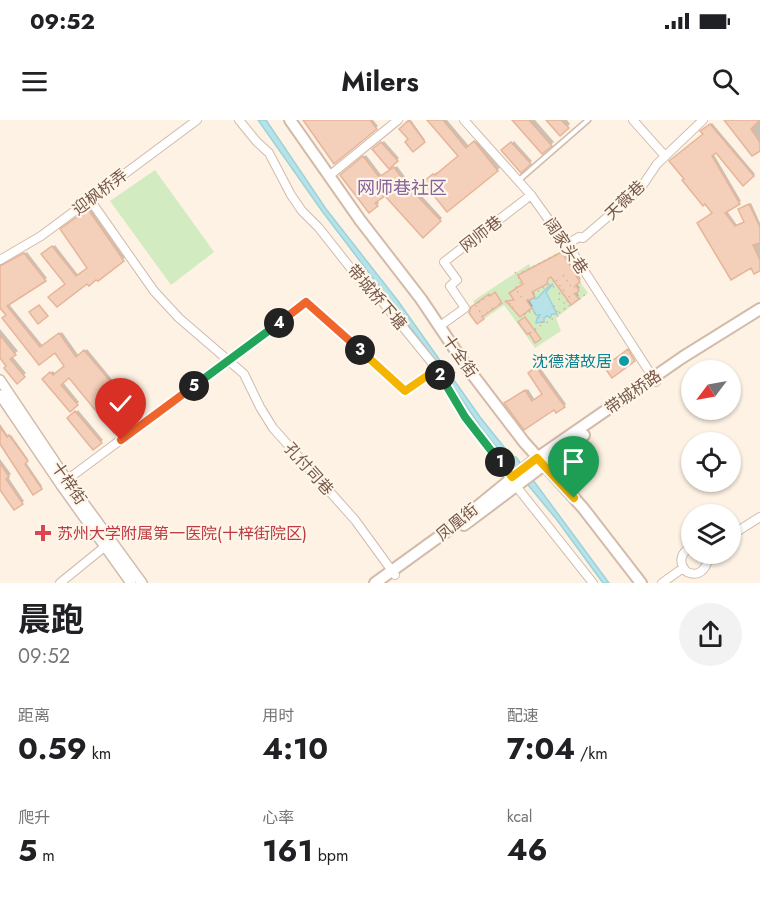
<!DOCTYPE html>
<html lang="zh">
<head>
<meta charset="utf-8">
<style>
	:root { --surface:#fff; --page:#f2f2f2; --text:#202124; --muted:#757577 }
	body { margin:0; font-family:Jost,"Noto Sans SC",sans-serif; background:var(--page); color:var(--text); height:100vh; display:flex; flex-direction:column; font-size:22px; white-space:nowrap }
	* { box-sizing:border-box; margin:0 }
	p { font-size:20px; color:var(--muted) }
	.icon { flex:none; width:33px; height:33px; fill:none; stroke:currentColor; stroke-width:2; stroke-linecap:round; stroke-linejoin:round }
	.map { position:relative; height:463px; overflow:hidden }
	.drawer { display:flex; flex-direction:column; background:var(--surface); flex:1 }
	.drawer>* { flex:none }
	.needle { width:39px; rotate:238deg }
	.controls { position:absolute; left:681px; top:240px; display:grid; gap:12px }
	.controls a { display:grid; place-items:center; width:60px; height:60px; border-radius:50%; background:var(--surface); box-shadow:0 2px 4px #0004; font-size:30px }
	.pin { position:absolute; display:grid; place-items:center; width:51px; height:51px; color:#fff; margin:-62px -26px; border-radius:50% 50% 50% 0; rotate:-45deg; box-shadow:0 0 6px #0007 }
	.pin .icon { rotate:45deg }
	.km { position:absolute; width:30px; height:30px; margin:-15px; border-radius:50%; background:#222; color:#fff; font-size:16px; line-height:30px; text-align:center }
	.round { display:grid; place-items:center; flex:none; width:63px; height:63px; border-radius:32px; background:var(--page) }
	.head { display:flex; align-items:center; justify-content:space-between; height:102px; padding:0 18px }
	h1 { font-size:33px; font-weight:700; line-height:45px }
	.stats { display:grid; grid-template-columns:repeat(3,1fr); gap:9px; height:102px; padding:6px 18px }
	.stats div { display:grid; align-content:center }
	.stats b { font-size:30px; font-weight:700 }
	.stats small { font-size:16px; font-weight:400 }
	.stats p { font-size:16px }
	.status { display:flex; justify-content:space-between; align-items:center; height:42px; padding:0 30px; background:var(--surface); direction:ltr }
	.status svg { height:16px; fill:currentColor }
	header { display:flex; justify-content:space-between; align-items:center; height:78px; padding:0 18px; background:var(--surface); font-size:27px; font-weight:700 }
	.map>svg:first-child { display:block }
	.green { fill:#d3ebc1 }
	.water { fill:#b7e2e8; stroke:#9cd2da; stroke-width:1.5 }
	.shadow { fill:#0003 }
	.building { fill:#f4cfb9; stroke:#e7b499; stroke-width:1.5 }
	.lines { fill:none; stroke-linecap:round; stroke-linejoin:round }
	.service-casing { stroke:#d1bbac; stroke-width:7 }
	.minor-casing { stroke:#d1bbac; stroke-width:10 }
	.tertiary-casing { stroke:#d1bbac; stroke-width:12 }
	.secondary-casing { stroke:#d4bba9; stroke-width:14 }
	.path { stroke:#d9b29c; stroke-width:1.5; stroke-dasharray:1.5 4.5; stroke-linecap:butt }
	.service { stroke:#fff; stroke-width:4 }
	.minor { stroke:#fff; stroke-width:8 }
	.tertiary { stroke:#fff; stroke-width:9 }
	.secondary { stroke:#fff; stroke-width:10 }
	.split-1-casing { stroke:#fff; stroke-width:12 }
	.split-2-casing { stroke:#fff; stroke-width:12 }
	.split-3-casing { stroke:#fff; stroke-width:12 }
	.split-4-casing { stroke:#fff; stroke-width:12 }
	.split-5-casing { stroke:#fff; stroke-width:12 }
	.split-6-casing { stroke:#fff; stroke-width:12 }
	.split-1 { stroke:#f5b400; stroke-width:8 }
	.split-2 { stroke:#22a559; stroke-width:8 }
	.split-3 { stroke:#f5b400; stroke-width:8 }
	.split-4 { stroke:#f0652b; stroke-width:8 }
	.split-5 { stroke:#22a559; stroke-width:8 }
	.split-6 { stroke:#f0652b; stroke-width:8 }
	.culture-dot { fill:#0f9aa8; stroke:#fff6ea; stroke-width:2 }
	.health-dot { fill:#e0444e; stroke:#fff6ea; stroke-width:2 }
	.labels { text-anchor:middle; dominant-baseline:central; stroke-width:4.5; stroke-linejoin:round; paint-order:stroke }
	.street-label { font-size:16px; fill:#775748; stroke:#fff6ea }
	.culture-label { font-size:16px; fill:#0d838f; stroke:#fff6ea; text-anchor:end }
	.health-label { font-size:16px; fill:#be3a42; stroke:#fff6ea; text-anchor:start }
	.neighbourhood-label { font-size:18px; fill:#86639a; stroke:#fff6ea }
</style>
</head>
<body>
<div class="status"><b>09:52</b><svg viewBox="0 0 49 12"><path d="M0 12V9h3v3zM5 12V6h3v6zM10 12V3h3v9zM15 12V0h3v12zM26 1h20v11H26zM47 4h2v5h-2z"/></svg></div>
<header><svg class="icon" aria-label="menu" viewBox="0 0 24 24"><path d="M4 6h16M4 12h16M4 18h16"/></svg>Milers<svg class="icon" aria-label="search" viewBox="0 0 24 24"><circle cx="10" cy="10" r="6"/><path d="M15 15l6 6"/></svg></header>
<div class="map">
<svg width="760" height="463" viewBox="0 0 760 463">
	<rect width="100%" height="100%" fill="#fdf2e3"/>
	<!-- green -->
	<path class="green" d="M155,50L214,132L171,165L110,81Z
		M561,131L571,150L588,173L556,198L561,211L535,228L504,185L477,204L467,190L475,184L473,181L529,144L531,147Z"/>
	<!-- water -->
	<path class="water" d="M258,0H266L326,89L398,181L480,297L512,337H516L609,463H603L557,400L484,312L435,240L322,91Z
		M553,164L546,172L557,194H552L550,198L547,196L544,198V202L536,203L537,198L540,195H536L529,182L532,178L536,179C543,174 545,167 553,164Z"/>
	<!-- shadow -->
	<path class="shadow" d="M303,0H373L378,6L334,42Z
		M411,0L425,20L414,30L410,19L401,9Z
		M429,0H447L469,26L477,20L500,48L497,50L427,59L437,52L438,54L460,36Z
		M514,0H535L554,22L543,32Z
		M548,0H567L570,4L560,14Z
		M726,0H760V32L759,30Z
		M712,3L755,54L743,64L716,31L713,33L741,81L727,91L737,105L746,101L740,89L751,83L760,103V149L713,93L705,14L702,11Z
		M384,21L399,38L389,47L374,29Z
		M514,21L532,41L521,51L504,31Z
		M366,35L382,56L397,46L409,62L442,98L423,116L385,74L377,80L379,83L377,85L344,53Z
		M90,88L125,138L66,164L43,134L55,125L79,156L88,148L64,108Z
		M27,132L47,158L8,183L43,226L62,212L79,236L87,229L137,290L114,311L69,256L62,261L79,282L70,290L44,259L53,251L56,254L66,246L55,231L40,243L0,185V144L7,143Z
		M564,132L581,159L576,163L580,168L576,171L579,176L571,183L547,151L533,170L535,174L528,179L533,186L520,195L508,181L516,179L524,164L521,154Z
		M0,209L18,231L12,236L26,253L17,261L0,235Z
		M539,246L566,284L564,286L554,288L508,281L528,269L535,280L544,274L531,252Z
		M78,290L103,320L93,328L69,298Z
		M0,304L9,317L11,315L28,339L25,341L42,366L41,368L0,322Z
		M0,339L11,354L8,357L24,381L22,383L0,367Z"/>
	<!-- building -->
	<path class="building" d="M303,0H370L377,9L334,44Z
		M409,0L425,22L413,32L405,22L408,19L399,9Z
		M427,0H443L466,28L474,21L498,51L447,92L423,62L433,54L435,55L458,36Z
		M512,0H529L552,26L542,34Z
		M546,0H561L569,8L560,16Z
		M724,0H760L751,9L760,22V31L752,36Z
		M710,4L754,56L743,66L716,33L712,36L740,84L725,93L735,106L744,102L738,89L749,84L760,107V123L753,125L760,140V151L754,154L751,148L731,160L697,103L712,93L705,84L703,86L682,60L684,59L669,41L703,14L700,11Z
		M381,22L398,41L389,49L372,29Z
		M511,22L531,44L521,53L501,30Z
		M363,36L379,57L394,47L406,64L441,101L423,118L385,76L375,83L378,86L369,93L340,55Z
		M88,89L124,141L98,161L96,160L89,166L87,164L57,187L48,177L65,164L41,134L52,126L76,156L87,148L60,109Z
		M562,132L580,162L576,165L579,171L575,174L579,179L571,185L551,157L548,159L547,164L532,172L535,177L527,181L532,188L520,197L506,181L514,180L509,173L523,164L518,155Z
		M24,133L46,161L7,186L40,227L59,213L76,237L84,230L110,261L136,294L114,313L69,258L61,265L78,285L70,292L42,259L50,252L53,255L64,246L55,233L39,245L2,198L6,195L0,188V146Z
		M495,172L502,183L482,197L484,199L477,204L469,193L471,187L489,174L490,176Z
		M39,185L48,196L38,204L29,192Z
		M525,197L541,219L535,223L529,213L527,214L518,202Z
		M0,215L16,235L10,239L25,257L17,264L4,248L6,246L0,238Z
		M628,229L635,241L612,258L604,247Z
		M536,247L565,287L556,293L554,290L524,310L504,283L525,270L532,281L542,274L528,253Z
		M75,291L102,323L93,330L67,298Z
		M0,307L7,317L9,315L28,341L25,344L42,369L33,375L0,324Z
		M0,343L9,357L6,359L23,384L14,390L0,370Z"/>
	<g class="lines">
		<!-- service casing -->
		<g class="service-casing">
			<path id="service" d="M519,60L588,0"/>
		</g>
		<!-- minor casing -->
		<g class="minor-casing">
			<path id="minor" d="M239,0L257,22L269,33L291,75L302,91L319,108L360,160L377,175L437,249L465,298L512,357
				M464,0L531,75L574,135L656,262
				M633,0L665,36
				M329,56L398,0
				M90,80L154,171L179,198L244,254L260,287L273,308L355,400L395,455
				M566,125L579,117L583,118L640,69L657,44L703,0
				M0,140L41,116L197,0
				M440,206L465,188L450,166L457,160L444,142L531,75
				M64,362L306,182L405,271L437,249
				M516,366L593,463
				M730,416L760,397
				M692,427C680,432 678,443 687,452C696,456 703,453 707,443L705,434
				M60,463L108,424
				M662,463L683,448"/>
		</g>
		<!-- tertiary casing -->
		<g class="tertiary-casing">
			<path id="tertiary" d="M0,260L67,360L142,463
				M0,275L61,365L131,463"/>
		</g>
		<!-- secondary casing -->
		<g class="secondary-casing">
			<path id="secondary" d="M290,0L360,100L421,179L466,246L524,322L583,388L641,463
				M464,405L584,315
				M375,463L451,408L537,338L683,237L760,189"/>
		</g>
		<!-- path -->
		<path class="path" d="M515,152L521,162L515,168L524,181
			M517,155L561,132
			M563,155L572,168L576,166
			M556,160L564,171L559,174V179L564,183L565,189
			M553,167L558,164
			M576,173L580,179L588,172
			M489,175L475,185L483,196L493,188
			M533,175L556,159
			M527,180L531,178
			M499,184L508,181L512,188L517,184
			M529,192L533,191L544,204L559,195L553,184
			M559,193L570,185L566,179L575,173
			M524,195L530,189
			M530,213L543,204
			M449,256L458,251"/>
		<!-- service -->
		<use href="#service" class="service"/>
		<!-- minor -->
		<use href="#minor" class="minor"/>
		<!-- tertiary -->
		<use href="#tertiary" class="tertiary"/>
		<!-- secondary -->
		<use href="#secondary" class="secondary"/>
	</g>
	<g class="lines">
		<!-- split-1 casing -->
		<g class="split-1-casing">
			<path id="split-1" d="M500,342L512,357L537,338L574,378"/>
		</g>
		<!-- split-2 casing -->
		<g class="split-2-casing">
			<path id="split-2" d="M440,255L465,297L500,342"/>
		</g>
		<!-- split-3 casing -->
		<g class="split-3-casing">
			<path id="split-3" d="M360,230L405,271L437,249L440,255"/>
		</g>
		<!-- split-4 casing -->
		<g class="split-4-casing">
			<path id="split-4" d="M279,203L306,182L360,230"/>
		</g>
		<!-- split-5 casing -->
		<g class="split-5-casing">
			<path id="split-5" d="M194,266L279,203"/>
		</g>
		<!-- split-6 casing -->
		<g class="split-6-casing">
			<path id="split-6" d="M121,320L194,266"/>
		</g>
		<!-- split-1 -->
		<use href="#split-1" class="split-1"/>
		<!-- split-2 -->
		<use href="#split-2" class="split-2"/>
		<!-- split-3 -->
		<use href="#split-3" class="split-3"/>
		<!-- split-4 -->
		<use href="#split-4" class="split-4"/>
		<!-- split-5 -->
		<use href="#split-5" class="split-5"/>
		<!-- split-6 -->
		<use href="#split-6" class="split-6"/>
	</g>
	<!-- markers -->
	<circle class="culture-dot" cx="624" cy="241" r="6"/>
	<path class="health-dot" d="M40 404h6v6h6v6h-6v6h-6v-6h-6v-6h6z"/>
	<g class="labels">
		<!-- street labels -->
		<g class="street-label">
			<text transform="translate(100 72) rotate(-37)">迎枫桥弄</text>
			<text transform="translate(625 80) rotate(-44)">天薇巷</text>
			<text transform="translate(481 114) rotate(-38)">网师巷</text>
			<text transform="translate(566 126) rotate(56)">阔家头巷</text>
			<text transform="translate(377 177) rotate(49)">带城桥下塘</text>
			<text transform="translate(460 236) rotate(55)">十全街</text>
			<text transform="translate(633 272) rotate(-35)">带城桥路</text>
			<text transform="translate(309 349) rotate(48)">孔付司巷</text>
			<text transform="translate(69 363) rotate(55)">十梓街</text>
			<text transform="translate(457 402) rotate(-39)">凤凰街</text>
		</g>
		<!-- culture labels -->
		<g class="culture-label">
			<text x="612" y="241">沈德潜故居</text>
		</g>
		<!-- health labels -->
		<g class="health-label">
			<text x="57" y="413">苏州大学附属第一医院(十梓街院区)</text>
		</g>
		<!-- neighbourhood labels -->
		<g class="neighbourhood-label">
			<text x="402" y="68">网师巷社区</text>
		</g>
	</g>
</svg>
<div class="controls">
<a><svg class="needle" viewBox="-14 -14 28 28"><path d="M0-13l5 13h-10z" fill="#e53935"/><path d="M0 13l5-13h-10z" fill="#757577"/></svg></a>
<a><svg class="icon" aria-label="locate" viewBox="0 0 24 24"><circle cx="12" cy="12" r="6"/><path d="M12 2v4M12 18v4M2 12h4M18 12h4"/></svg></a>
<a><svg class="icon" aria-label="layers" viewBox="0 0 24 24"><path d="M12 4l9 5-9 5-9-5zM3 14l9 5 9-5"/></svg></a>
</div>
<div class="pin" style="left:574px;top:378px;background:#1e9e55"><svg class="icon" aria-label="arrive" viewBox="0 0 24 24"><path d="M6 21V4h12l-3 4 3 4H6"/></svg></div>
<div class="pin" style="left:121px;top:320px;background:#d93025"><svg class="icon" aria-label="check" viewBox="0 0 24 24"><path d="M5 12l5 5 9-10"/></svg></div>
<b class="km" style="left:500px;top:342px">1</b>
<b class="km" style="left:440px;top:255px">2</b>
<b class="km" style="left:360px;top:230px">3</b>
<b class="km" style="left:279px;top:203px">4</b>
<b class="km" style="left:194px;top:266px">5</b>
</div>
<section class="drawer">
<div class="head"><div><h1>晨跑</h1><p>09:52</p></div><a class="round"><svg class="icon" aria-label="share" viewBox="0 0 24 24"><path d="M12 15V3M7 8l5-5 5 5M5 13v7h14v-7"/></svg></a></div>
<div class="stats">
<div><p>距离</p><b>0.59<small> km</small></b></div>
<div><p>用时</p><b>4:10</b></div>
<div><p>配速</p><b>7:04<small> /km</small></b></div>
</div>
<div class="stats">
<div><p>爬升</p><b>5<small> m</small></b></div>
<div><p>心率</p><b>161<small> bpm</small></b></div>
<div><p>kcal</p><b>46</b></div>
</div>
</section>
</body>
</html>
